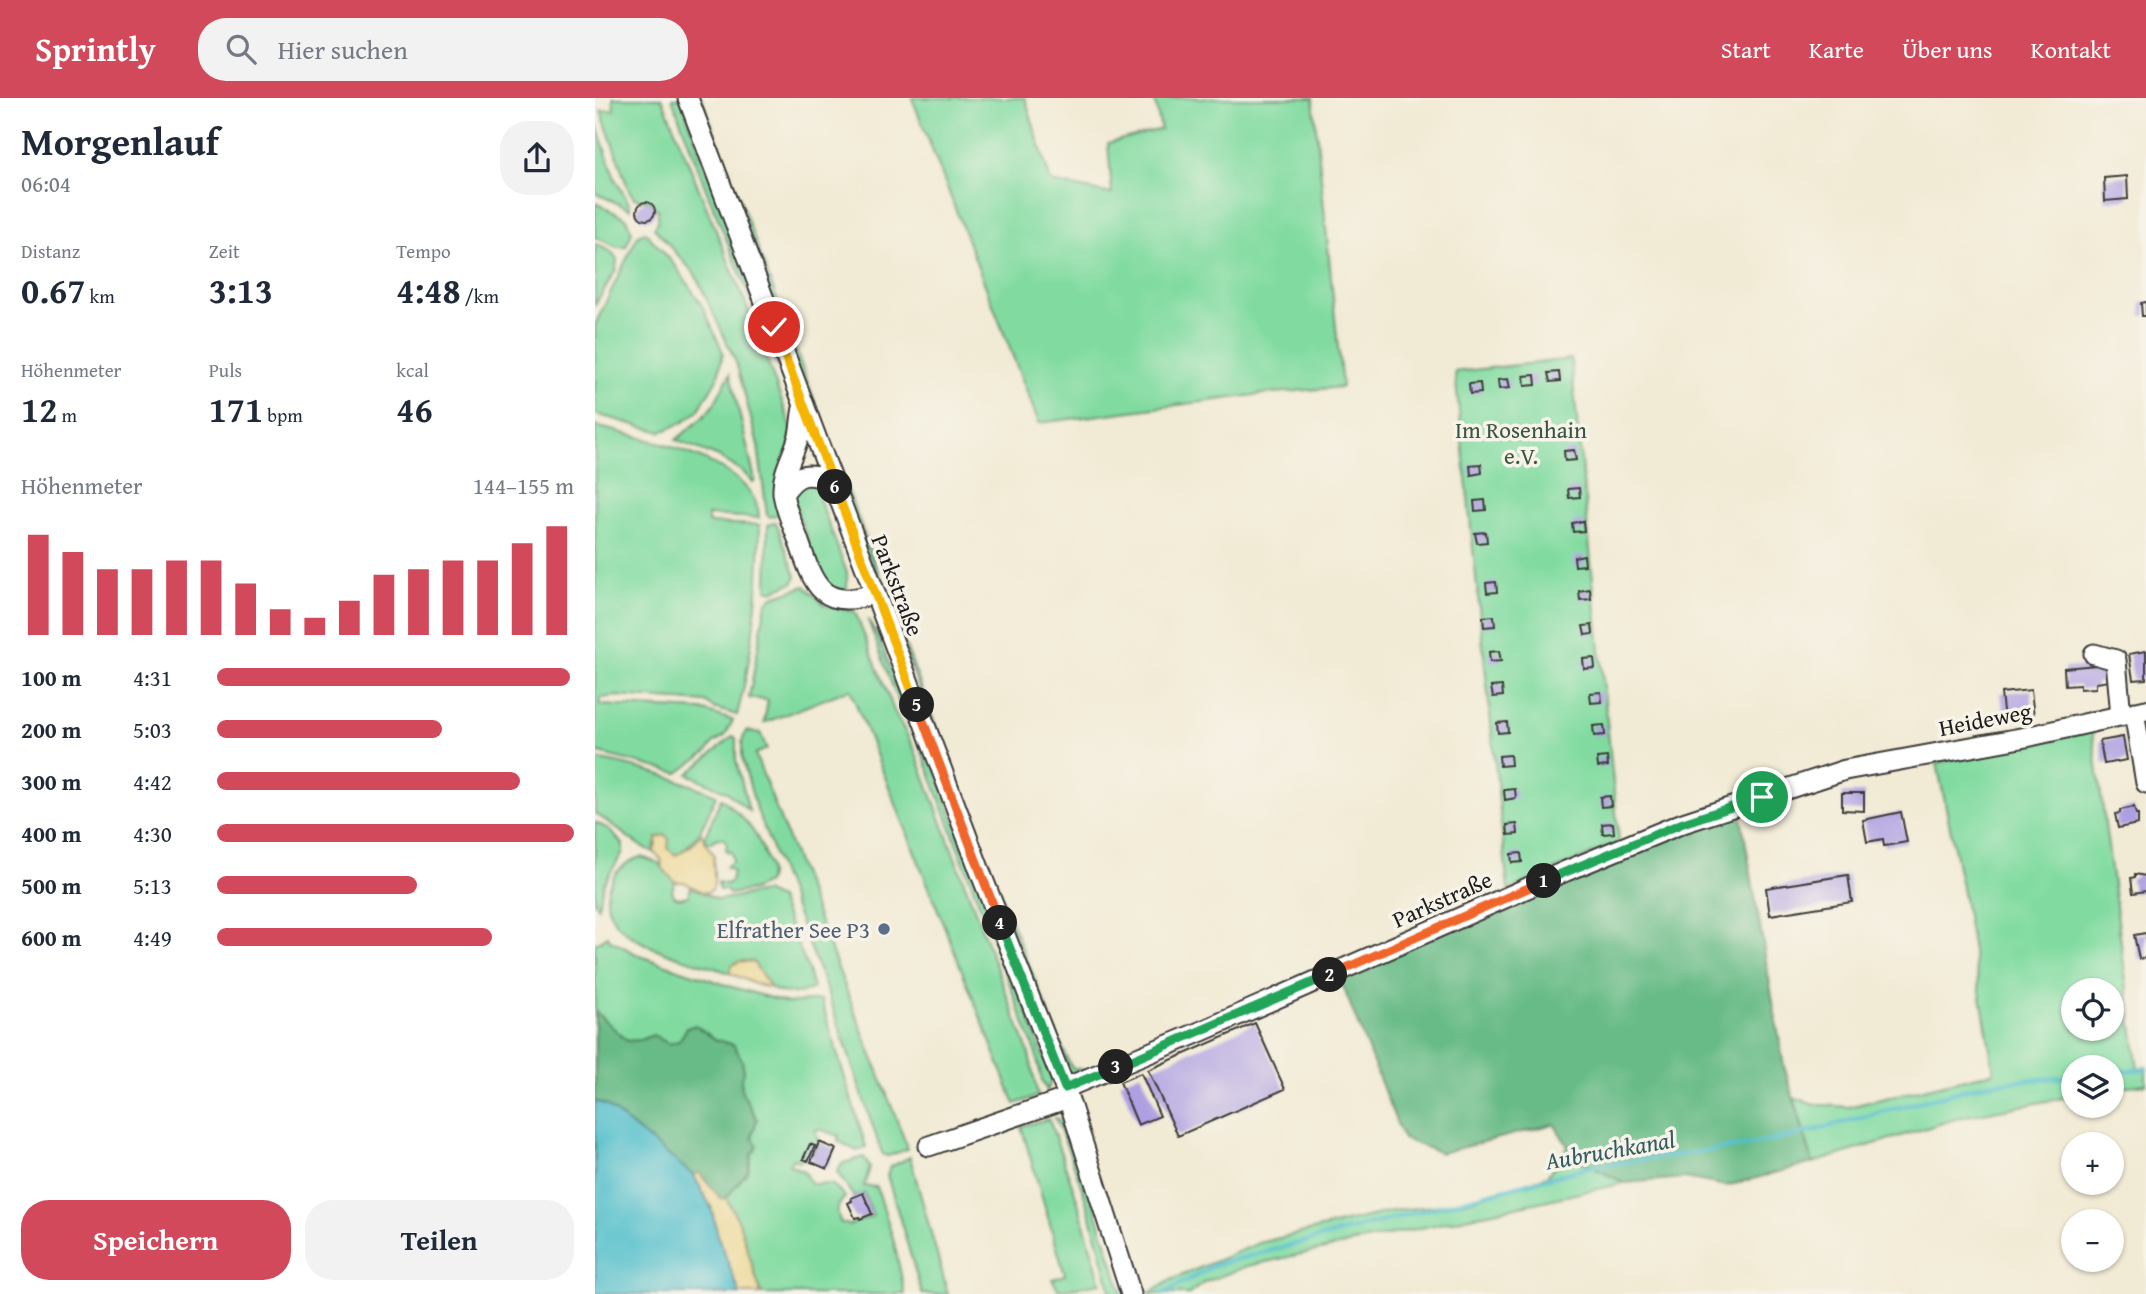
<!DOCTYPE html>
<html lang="de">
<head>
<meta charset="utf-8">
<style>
	:root { --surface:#fff; --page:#f2f2f3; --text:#1f2937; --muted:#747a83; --accent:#d1495b }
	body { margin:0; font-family:"Gentium Book Plus",serif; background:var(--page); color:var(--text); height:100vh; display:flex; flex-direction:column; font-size:26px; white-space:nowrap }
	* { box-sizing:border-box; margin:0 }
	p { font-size:23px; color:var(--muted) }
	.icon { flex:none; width:38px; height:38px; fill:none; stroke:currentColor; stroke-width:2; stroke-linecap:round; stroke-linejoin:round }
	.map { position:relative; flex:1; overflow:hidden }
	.sheet { display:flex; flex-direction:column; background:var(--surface); width:595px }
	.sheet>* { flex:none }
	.fabs { position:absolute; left:1466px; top:880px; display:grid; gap:14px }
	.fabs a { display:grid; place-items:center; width:63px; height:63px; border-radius:50%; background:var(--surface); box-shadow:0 2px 5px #0004; font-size:35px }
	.pin { position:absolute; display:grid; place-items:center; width:60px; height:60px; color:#fff; margin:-30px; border:4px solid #fff; border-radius:50%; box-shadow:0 2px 7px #0007 }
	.km { position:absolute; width:35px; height:35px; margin:-18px; border-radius:50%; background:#222; color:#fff; font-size:19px; line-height:35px; text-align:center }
	.round { display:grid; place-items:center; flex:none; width:74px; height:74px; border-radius:28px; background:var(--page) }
	.head { display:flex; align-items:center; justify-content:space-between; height:119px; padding:0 21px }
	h1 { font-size:38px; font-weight:800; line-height:52px }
	.metrics { display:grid; grid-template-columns:repeat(3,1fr); gap:10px; height:119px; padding:7px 21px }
	.metrics div { display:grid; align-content:center }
	.metrics b { font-size:35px; font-weight:800 }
	.metrics small { font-size:19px; font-weight:400 }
	.metrics p { font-size:19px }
	.chart { height:196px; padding:14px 21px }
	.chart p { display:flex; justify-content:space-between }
	.chart svg { width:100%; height:126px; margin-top:7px; stroke:var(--accent); stroke-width:6 }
	.button { display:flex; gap:14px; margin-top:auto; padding:14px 21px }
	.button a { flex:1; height:80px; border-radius:28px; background:var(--accent); color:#fff; font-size:28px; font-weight:800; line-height:80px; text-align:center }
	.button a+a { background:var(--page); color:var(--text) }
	ul { padding:0 21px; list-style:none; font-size:23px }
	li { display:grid; grid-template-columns:112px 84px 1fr; align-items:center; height:52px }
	li i { height:18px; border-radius:9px; background:var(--accent) }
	header { display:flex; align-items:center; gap:42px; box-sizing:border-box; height:98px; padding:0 35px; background:var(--accent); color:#fff }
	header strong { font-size:33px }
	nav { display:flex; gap:38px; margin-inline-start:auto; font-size:24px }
	.search { width:490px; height:63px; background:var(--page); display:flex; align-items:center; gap:18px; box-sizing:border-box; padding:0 24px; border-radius:28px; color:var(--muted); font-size:26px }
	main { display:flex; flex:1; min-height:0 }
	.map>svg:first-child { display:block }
	.green { fill:#81dba0; stroke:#4e7c5e; stroke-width:2; fill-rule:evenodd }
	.forest { fill:#68bb86; stroke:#426c51; stroke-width:2 }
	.sand { fill:#eeda9e; stroke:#857b5d; stroke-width:2 }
	.water { fill:#52bfcc; stroke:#376e74; stroke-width:2 }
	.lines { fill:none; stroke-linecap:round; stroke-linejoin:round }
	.stream { stroke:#52bfcc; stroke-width:4.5 }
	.building { fill:#ae9fe2 }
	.minor-casing { stroke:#3c3b38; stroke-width:23 }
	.minor { stroke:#fff; stroke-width:19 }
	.split-1-casing { stroke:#fff; stroke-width:14 }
	.split-2-casing { stroke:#fff; stroke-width:14 }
	.split-3-casing { stroke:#fff; stroke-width:14 }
	.split-4-casing { stroke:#fff; stroke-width:14 }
	.split-5-casing { stroke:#fff; stroke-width:14 }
	.split-6-casing { stroke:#fff; stroke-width:14 }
	.split-7-casing { stroke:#fff; stroke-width:14 }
	.split-1 { stroke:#22a559; stroke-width:9 }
	.split-2 { stroke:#f0652b; stroke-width:9 }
	.split-3 { stroke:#22a559; stroke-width:9 }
	.split-4 { stroke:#22a559; stroke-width:9 }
	.split-5 { stroke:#f0652b; stroke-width:9 }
	.split-6 { stroke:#f5b400; stroke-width:9 }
	.split-7 { stroke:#f5b400; stroke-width:9 }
	.service-dot { fill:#5c6f8a; stroke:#f7f3e8; stroke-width:2.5 }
	.labels { text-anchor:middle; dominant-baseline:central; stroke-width:7; stroke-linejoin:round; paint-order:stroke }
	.park-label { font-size:23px; fill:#3a5544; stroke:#f7f3e8 }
	.street-label { font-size:23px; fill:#1c1c1c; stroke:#f7f3e8 }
	.service-label { font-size:23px; fill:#4e5e75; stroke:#f7f3e8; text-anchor:end }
	.water-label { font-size:24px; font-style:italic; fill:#325d62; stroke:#f7f3e8 }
</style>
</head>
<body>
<header>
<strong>Sprintly</strong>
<div class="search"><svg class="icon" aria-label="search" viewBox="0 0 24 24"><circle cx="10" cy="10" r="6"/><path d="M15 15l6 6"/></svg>Hier suchen</div>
<nav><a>Start</a><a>Karte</a><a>Über uns</a><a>Kontakt</a></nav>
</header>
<main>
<section class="sheet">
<div class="head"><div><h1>Morgenlauf</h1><p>06:04</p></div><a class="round"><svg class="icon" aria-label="share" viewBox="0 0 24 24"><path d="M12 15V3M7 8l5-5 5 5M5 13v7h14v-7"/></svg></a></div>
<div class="metrics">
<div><p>Distanz</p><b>0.67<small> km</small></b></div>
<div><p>Zeit</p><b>3:13</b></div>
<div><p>Tempo</p><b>4:48<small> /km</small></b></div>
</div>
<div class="metrics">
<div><p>Höhenmeter</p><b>12<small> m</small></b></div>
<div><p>Puls</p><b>171<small> bpm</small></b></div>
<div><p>kcal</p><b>46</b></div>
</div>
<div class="chart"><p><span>Höhenmeter</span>144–155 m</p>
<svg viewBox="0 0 160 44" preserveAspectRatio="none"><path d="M5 44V9M15 44V15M25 44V21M35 44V21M45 44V18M55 44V18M65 44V26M75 44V35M85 44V38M95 44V32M105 44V23M115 44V21M125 44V18M135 44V18M145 44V12M155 44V6"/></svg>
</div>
<ul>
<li><b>100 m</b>4:31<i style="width:99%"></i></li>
<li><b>200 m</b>5:03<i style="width:63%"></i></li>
<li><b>300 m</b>4:42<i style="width:85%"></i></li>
<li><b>400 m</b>4:30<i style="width:100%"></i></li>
<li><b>500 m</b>5:13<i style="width:56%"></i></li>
<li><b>600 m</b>4:49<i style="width:77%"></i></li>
</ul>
<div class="button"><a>Speichern</a><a>Teilen</a></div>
</section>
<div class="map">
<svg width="1551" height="1196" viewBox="0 0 1551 1196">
	<rect width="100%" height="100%" fill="#f7f3e8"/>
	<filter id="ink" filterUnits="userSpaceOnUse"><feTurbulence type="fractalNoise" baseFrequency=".0143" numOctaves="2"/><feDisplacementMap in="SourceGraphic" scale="14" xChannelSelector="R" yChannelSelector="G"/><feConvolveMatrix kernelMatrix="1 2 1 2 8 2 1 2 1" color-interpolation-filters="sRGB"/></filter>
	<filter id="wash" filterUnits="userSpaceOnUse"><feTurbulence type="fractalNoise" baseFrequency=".00686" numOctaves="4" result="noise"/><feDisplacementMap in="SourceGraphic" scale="28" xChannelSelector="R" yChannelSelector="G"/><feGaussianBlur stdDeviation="1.57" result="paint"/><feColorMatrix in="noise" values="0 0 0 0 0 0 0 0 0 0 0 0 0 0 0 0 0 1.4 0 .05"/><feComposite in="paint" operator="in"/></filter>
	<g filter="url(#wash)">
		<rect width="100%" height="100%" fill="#f1ead4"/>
		<!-- green -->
		<path class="green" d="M18,0H67L155,216L197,331L184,416L175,419L172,417L163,347L141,264L100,176L59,130L63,123V112L53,103L39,100L33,90L6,13L19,12Z
			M77,0H85L199,308L110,89Z
			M99,0H107L385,747L473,963L478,970L493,973L485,977L470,973Z
			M317,0H430L456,84L517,96L513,45L566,31L559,0H718L747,289L668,296L444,325Z
			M0,22L20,81L35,107V111L0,95Z
			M0,105L31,120L37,134L31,149H22L0,139Z
			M50,134L80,167L108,209L128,254L123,279L103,313L87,325L66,334L0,316V227L43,137Z
			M0,146L15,153L22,161L21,172L0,207Z
			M976,261L1024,744L913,792L860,274Z
			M135,276L160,382L158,384L148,374L124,359L81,342L107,320L118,308Z
			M0,328C43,339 164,363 164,420L113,417V425L165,427C164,491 159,555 142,617L119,610L110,604L22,598L5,600V607L106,612L138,622L130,638L119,644L112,654L83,675L0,654Z
			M218,384L252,475V493L229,487L198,401L204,390Z
			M181,424L201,478L199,484L178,493L172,491V489L173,427Z
			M210,488L229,506L260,514L300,615L318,648L434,956L443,998L420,1006L255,591L169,625L173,602L154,600L171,505L178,499Z
			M273,522L284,540L310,610L325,631L457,981L452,993L447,983L441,956L321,638L305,609Z
			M1497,630L1543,971L1551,969V986L1517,990V970H1479V998L1367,1019L1218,1065L1199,999L1216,1006L1253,1009L1399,974L1366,784L1342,665ZM1479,892H1517V931H1479Z
			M151,633L165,635L172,651L160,656L313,1051L293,1058L288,1057L284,1047L232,893L160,707L147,659V644Z
			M138,638L141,640V662L154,713L132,694L93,676Z
			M0,661C43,668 81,680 121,697C110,723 106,741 81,757L60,745L59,754C36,746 22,727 0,716Z
			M126,700C146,717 162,732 170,758C174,769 176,775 172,785L157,792L134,796L131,792H124L123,784L131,786L136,783L138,773L131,769L138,763L136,754L131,753L132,744L127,740L120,741L116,745L111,744L110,739Z
			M0,724L13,731L28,746V754L9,785L3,809L0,805Z
			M46,759L64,765L80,784L77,792L79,798L84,800L93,798L96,789L123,802L169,794L184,801L212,869L218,890C207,897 184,898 174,888C168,882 163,872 158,864L145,863L137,867L134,875C99,861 0,846 13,791C18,774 29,764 46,759Z
			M13,838L15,842L45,858L134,888L193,905L226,902L271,1049L262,1053L243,1043L244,1038L224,1031L220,1033L224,1043L217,1058L204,1063L197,1061L194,1066L210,1074L212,1080L218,1086C237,1086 236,1083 250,1099C241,1108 241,1114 246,1125L254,1127L278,1118L269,1095L259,1099L242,1074L248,1065L269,1059L275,1070L269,1088L282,1089L299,1144L310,1196H166L144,1124L131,1100L153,1073L157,1054L160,1053L157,1039L162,1021L147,994L146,981L149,974L147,962L139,947L120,941L100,927L92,930L84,943L74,946L58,937L45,942L32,943L0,913V846Z
			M460,1020L471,1025L476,1032L527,1196H516C503,1137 484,1075 460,1020Z
			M454,1021L482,1101L506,1185L464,1192L457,1181L470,1177L426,1028Z
			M973,1048L981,1061L1030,1085L653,1168L610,1184L594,1196H553L576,1182L664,1145L796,1113L871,1104L952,1078Z
			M315,1059L353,1196H327L292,1077L295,1069Z"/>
		<!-- forest -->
		<path class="forest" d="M1145,712L1189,968L1218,1065L1131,1088L1090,1080L1030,1085L981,1061L959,1026L846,1055L808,1041L744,878L915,805Z
			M0,913L32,943L45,942L58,937L74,946L84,943L92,930L100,927L120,941L139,947L147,962L149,974L146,981L147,994L162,1021L157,1039L162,1047L160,1053L157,1055L153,1073L131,1100L126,1102L103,1075L99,1078L11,1007L0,1003Z"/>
		<!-- sand -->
		<path class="sand" d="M107,735L110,744L119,757C117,770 122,781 117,792L109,795L89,784H80L68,771L66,761L59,754L62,739L70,737L74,741L73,751L81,757L97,747Z
			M145,863L158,864L176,890L160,886L134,875L137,867Z
			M103,1074L126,1101L131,1100L144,1124L166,1196H145L124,1141L116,1109L99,1078Z"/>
		<!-- water -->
		<path class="water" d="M0,1003L11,1007L99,1078L116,1109L124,1141L145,1196H0Z"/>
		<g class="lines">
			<!-- stream -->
			<path class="stream" d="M1517,974L1551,971
				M568,1196L620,1167L996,1069L1153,1047L1202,1037L1391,986L1479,978"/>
		</g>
		<g id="blocks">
			<!-- building -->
			<path class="building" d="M1532,78L1533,101L1510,103L1509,80Z
				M42 113a9 9 0 1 1 18 0a9 9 0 1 1-18 0Z
				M1551,204V218H1547L1546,205Z
				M964,274L965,283L955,284L953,275Z
				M940,277L941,287L930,288L929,278Z
				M913,281L915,290L904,291L903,282Z
				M885,285L886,295L875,296L874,286Z
				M979,352L981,362L970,363L969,353Z
				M886,366L887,375L876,377L875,367Z
				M984,390L985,399L974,400L973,391Z
				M890,402L891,412L880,413L879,403Z
				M988,423L989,433L978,434L977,425Z
				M891,434L892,444L882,445L880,435Z
				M989,457L990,467L980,468L979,459Z
				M901,484L902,494L892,495L891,485Z
				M995,491L996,501L985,502L984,493Z
				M899,518L900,528L889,529L888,519Z
				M997,527L998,536L990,537L988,528Z
				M904,553L906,563L895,564L894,554Z
				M1551,553V581L1538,582L1534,556Z
				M999,560L1000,570L989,571L988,561Z
				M1513,566L1515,583L1501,585V590L1485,591V587L1470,588L1469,570Z
				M907,588L908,598L898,599L896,589Z
				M1436,592L1439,619L1409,622L1406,595Z
				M1006,594L1007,604L996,605L995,595Z
				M912,624L913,634L903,635L902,625Z
				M1009,627L1010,637L999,638L998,628Z
				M1528,639L1532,662L1509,666L1505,643Z
				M915,657L916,667L905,668L904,658Z
				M1012,659L1013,668L1003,669L1002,660Z
				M920,691L921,700L910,702L909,692Z
				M1247,695H1269V713L1247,712Z
				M1015,698L1016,708L1006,709L1005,699Z
				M1539,709L1541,716H1543V726L1523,730L1520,716L1525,715V712Z
				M1306,714L1312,744L1289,748L1288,741L1272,744L1268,722Z
				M1018,725L1019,735L1008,736L1007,726Z
				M922,726L923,736L913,737L912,727Z
				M926,755L927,764L917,765L916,756Z
				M1540,776L1551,778V793L1538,795L1536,780L1540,779Z
				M1253,777L1257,804L1175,817L1171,790Z
				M1551,835V860L1544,861L1539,837Z
				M660,925L690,991L583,1038L553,972Z
				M546,975L565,1018L543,1027L525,984Z
				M224,1044L241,1051L232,1071L216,1064Z
				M215,1046L220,1048L213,1063L208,1061Z
				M268,1095L277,1116L265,1121L264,1119L260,1120L253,1105L257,1103L256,1100Z"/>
		</g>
	</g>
	<g filter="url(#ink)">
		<use href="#blocks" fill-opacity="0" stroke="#3c3b38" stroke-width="2"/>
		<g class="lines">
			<!-- minor casing -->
			<g class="minor-casing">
				<path id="minor" d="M93,0L388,781L470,990L536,1196
					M208,310C206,319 206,328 204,337C199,357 187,373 188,394C189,409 198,427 203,441C218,485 226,515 280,495
					M188,396C203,373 212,375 237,381
					M1499,556L1521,562L1526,618
					M1539,614L1551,685
					M470,990L607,933L971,773L1088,725L1250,672L1431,639L1551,612
					M334,1048L473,1000"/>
			</g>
			<!-- minor -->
			<use href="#minor" class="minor"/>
		</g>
	</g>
	<g class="lines" filter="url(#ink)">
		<!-- split-1 casing -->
		<g class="split-1-casing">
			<path id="split-1" d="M949,783L1088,725L1167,699"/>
		</g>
		<!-- split-2 casing -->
		<g class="split-2-casing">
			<path id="split-2" d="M735,877L949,783"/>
		</g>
		<!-- split-3 casing -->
		<g class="split-3-casing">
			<path id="split-3" d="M521,969L735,877"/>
		</g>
		<!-- split-4 casing -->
		<g class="split-4-casing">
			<path id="split-4" d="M405,825L470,990L521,969"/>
		</g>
		<!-- split-5 casing -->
		<g class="split-5-casing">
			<path id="split-5" d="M322,607L405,825"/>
		</g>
		<!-- split-6 casing -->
		<g class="split-6-casing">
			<path id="split-6" d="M240,389L322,607"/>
		</g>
		<!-- split-7 casing -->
		<g class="split-7-casing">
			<path id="split-7" d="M179,229L240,389"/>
		</g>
		<!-- split-1 -->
		<use href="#split-1" class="split-1"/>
		<!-- split-2 -->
		<use href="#split-2" class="split-2"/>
		<!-- split-3 -->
		<use href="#split-3" class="split-3"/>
		<!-- split-4 -->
		<use href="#split-4" class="split-4"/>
		<!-- split-5 -->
		<use href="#split-5" class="split-5"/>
		<!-- split-6 -->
		<use href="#split-6" class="split-6"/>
		<!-- split-7 -->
		<use href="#split-7" class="split-7"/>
	</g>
	<!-- markers -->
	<circle class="service-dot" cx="289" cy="831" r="7"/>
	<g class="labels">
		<!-- park labels -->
		<g class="park-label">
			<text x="926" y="331">Im Rosenhain<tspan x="926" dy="26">e.V.</tspan></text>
		</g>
		<!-- street labels -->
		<g class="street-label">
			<text transform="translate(303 487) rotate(69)">Parkstraße</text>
			<text transform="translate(1390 621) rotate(-11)">Heideweg</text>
			<text transform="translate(847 801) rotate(-24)">Parkstraße</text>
		</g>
		<!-- service labels -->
		<g class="service-label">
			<text x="275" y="831">Elfrather See P3</text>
		</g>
		<!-- water labels -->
		<g class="water-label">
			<text transform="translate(1015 1052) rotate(-10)">Aubruchkanal</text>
		</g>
	</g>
</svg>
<div class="fabs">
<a><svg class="icon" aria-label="locate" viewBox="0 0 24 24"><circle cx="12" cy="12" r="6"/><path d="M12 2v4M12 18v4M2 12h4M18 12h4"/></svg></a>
<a><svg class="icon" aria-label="layers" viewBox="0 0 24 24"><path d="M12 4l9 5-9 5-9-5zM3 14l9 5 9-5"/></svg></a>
<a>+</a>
<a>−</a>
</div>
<div class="pin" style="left:1167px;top:699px;background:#1e9e55"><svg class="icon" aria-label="arrive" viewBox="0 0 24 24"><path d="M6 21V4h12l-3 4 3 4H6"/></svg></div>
<div class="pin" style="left:179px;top:229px;background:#d93025"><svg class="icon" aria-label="check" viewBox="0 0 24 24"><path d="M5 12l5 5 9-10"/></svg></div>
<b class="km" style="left:949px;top:783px">1</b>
<b class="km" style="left:735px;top:877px">2</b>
<b class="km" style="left:521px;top:969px">3</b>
<b class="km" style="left:405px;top:825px">4</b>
<b class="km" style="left:322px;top:607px">5</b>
<b class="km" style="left:240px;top:389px">6</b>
</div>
</main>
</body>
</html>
